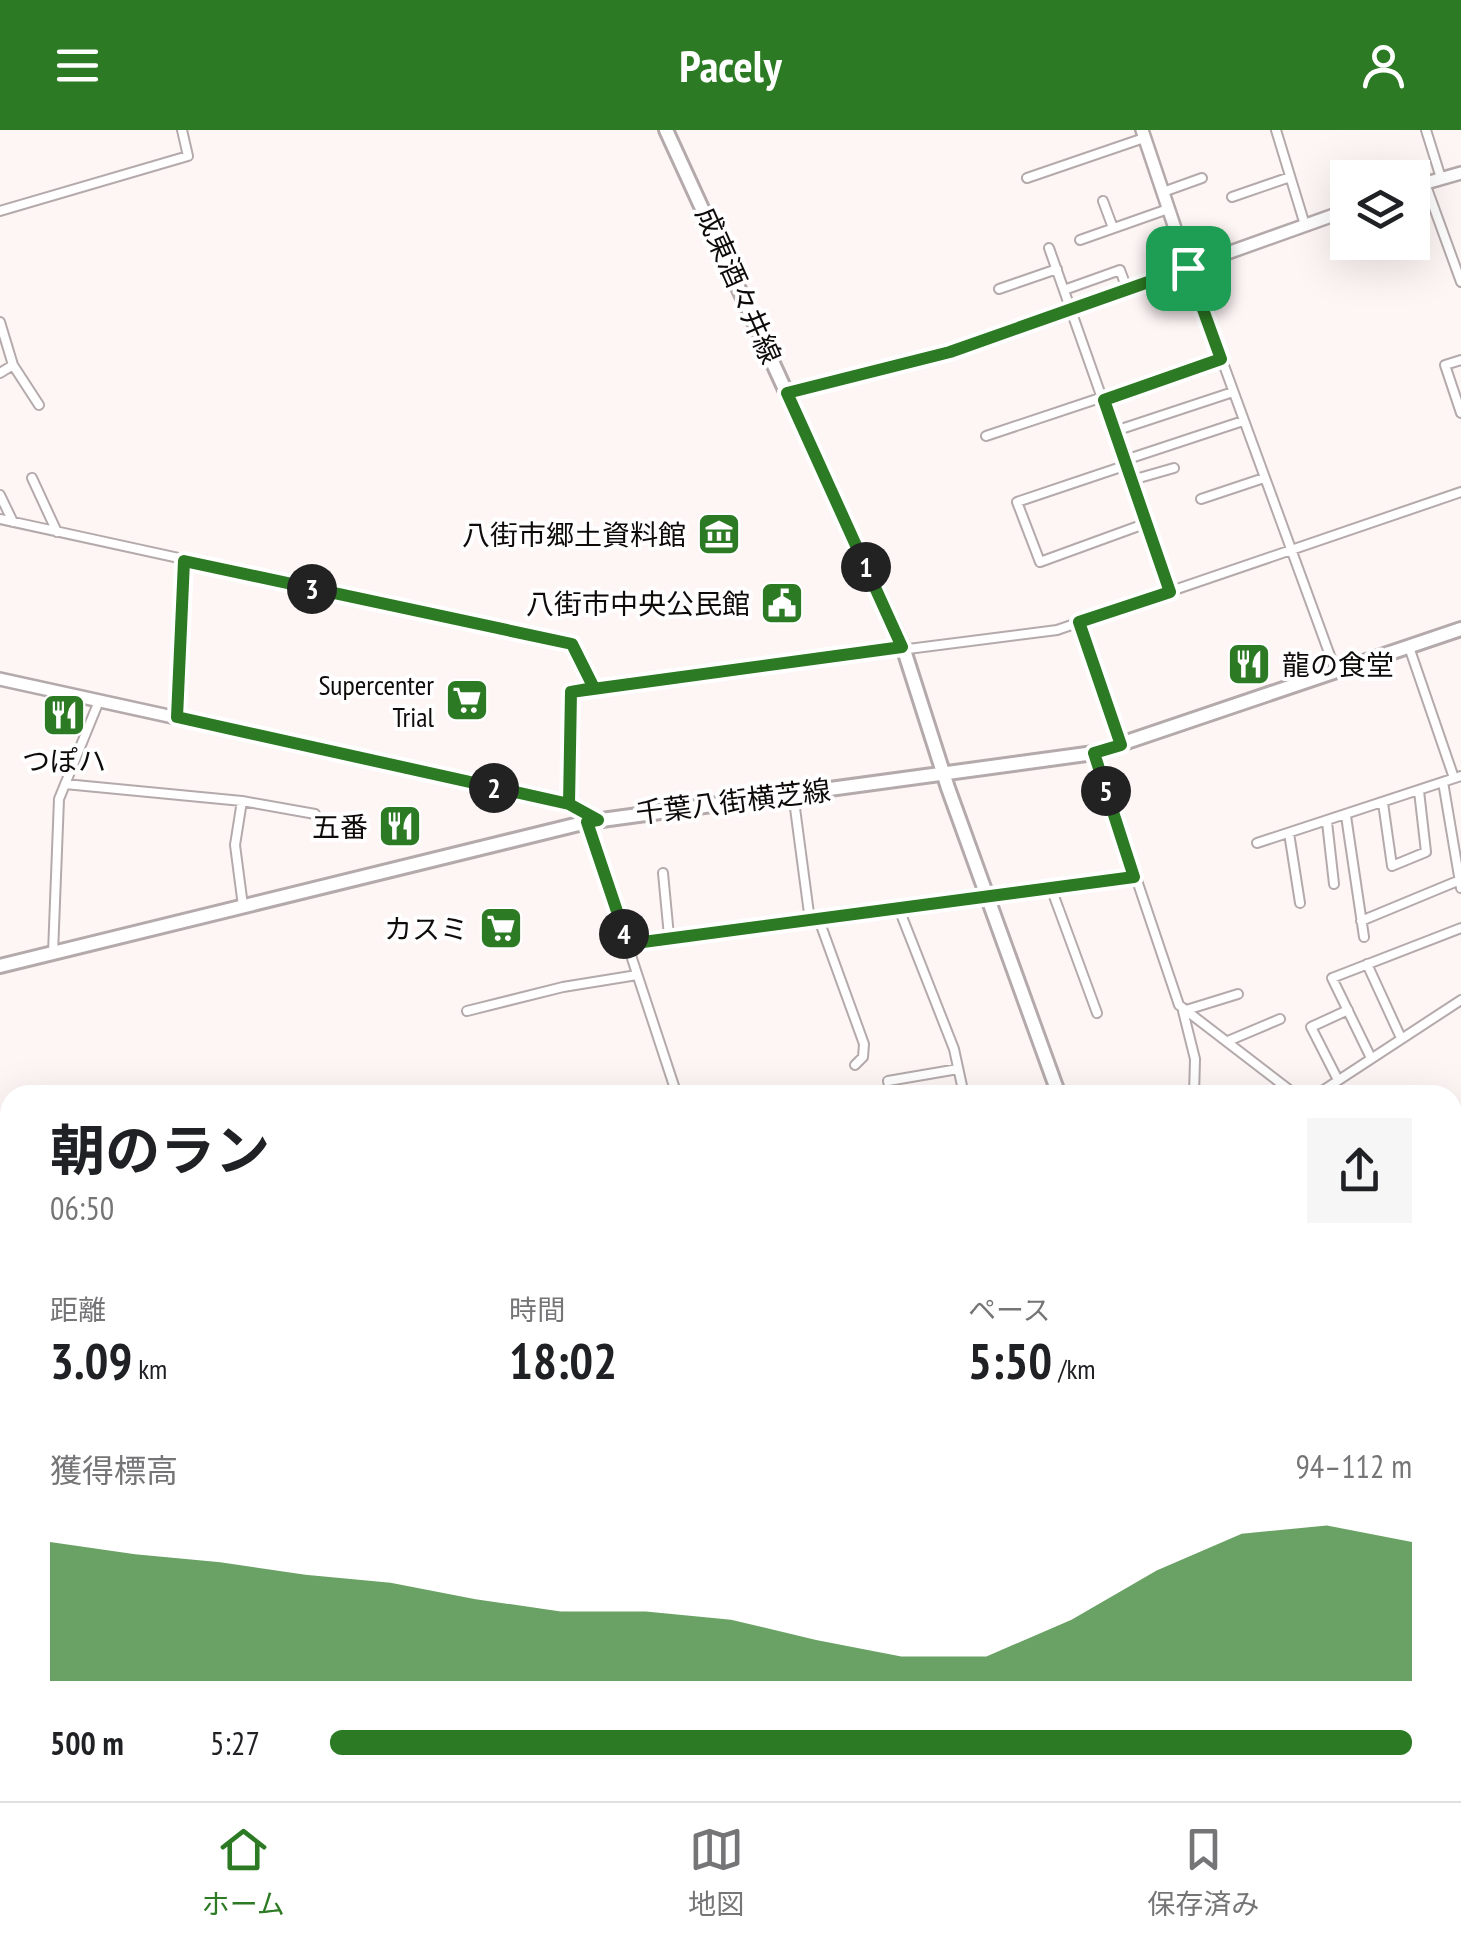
<!DOCTYPE html>
<html lang="ja">
<head>
<meta charset="utf-8">
<style>
	:root { --surface:#fff; --page:#f6f6f6; --text:#202124; --muted:#757577; --line:#e0e0e0; --accent:#2c7a23 }
	body { margin:0; font-family:"PT Sans Narrow","Noto Sans JP",sans-serif; background:var(--page); color:var(--text); height:100vh; display:flex; flex-direction:column; font-size:38px; white-space:nowrap }
	* { box-sizing:border-box; margin:0 }
	p { font-size:32px; color:var(--muted) }
	.icon { flex:none; width:55px; height:55px; fill:none; stroke:currentColor; stroke-width:2; stroke-linecap:round; stroke-linejoin:round }
	.map { position:relative; flex:1; overflow:hidden }
	.drawer { position:absolute; left:0px; top:955px; width:1462px; height:718px; display:flex; flex-direction:column; background:var(--surface); border-radius:30px 30px 0 0; box-shadow:0 10px 40px #0002 }
	.drawer>* { flex:none }
	.tools { position:absolute; left:1330px; top:30px; display:grid; gap:20px }
	.tools a { display:grid; place-items:center; width:100px; height:100px; border-radius:0px; background:var(--surface); box-shadow:0 10px 40px #0002; font-size:50px }
	.pin { position:absolute; display:grid; place-items:center; width:85px; height:85px; color:#fff; margin:-42px; border-radius:20px; box-shadow:0 5px 15px #0006 }
	.km { position:absolute; width:50px; height:50px; margin:-25px; border-radius:50%; background:#222; color:#fff; font-size:28px; line-height:50px; text-align:center }
	.round { display:grid; place-items:center; flex:none; width:105px; height:105px; border-radius:0px; background:var(--page) }
	.summary { display:flex; align-items:center; justify-content:space-between; height:170px; padding:0 50px }
	h1 { font-size:55px; font-weight:700; line-height:75px }
	.stats { display:grid; grid-template-columns:repeat(3,1fr); gap:15px; height:170px; padding:10px 50px }
	.stats div { display:grid; align-content:center }
	.stats b { font-size:50px; font-weight:700 }
	.stats small { font-size:28px; font-weight:400 }
	.stats p { font-size:28px }
	.chart { height:280px; padding:20px 50px }
	.chart p { display:flex; justify-content:space-between }
	.chart svg { width:100%; height:180px; margin-top:10px; fill:var(--accent); opacity:.7 }
	ul { padding:0 50px; list-style:none; font-size:32px }
	li { display:grid; grid-template-columns:160px 120px 1fr; align-items:center; height:75px }
	li i { height:25px; border-radius:12px; background:var(--accent) }
	header { display:flex; justify-content:space-between; align-items:center; height:130px; padding:0 50px; background:var(--accent); color:#fff; font-size:45px; font-weight:700 }
	.menu { display:flex; justify-content:space-around; align-items:center; height:140px; border-top:2px solid var(--line); background:var(--surface); font-size:28px; color:var(--muted) }
	.menu a { display:grid; justify-items:center; gap:5px }
	.menu .current { color:var(--accent) }
	.map>svg:first-child { display:block }
	.green { fill:#fedfc4 }
	.lines { fill:none; stroke-linecap:round; stroke-linejoin:round }
	.street-casing { stroke:#b5aaab; stroke-width:12 }
	.secondary-casing { stroke:#b5aaab; stroke-width:16 }
	.primary-casing { stroke:#b5aaab; stroke-width:18 }
	.street { stroke:#fff; stroke-width:8 }
	.secondary { stroke:#fff; stroke-width:11 }
	.primary { stroke:#fff; stroke-width:12 }
	.route-casing { stroke:#fff; stroke-width:20 }
	.route { stroke:#2c7a23; stroke-width:12 }
	.labels { text-anchor:middle; dominant-baseline:central; stroke-width:8; stroke-linejoin:round; paint-order:stroke }
	.street-label { font-size:28px; fill:#0f0b0b; stroke:#fff }
	.poi-label { font-size:28px; fill:#0f0b0b; stroke:#fff; text-anchor:end }
</style>
</head>
<body>
<header><svg class="icon" aria-label="menu" viewBox="0 0 24 24"><path d="M4 6h16M4 12h16M4 18h16"/></svg>Pacely<svg class="icon" aria-label="person" viewBox="0 0 24 24"><circle cx="12" cy="8" r="4"/><path d="M4 21q1-7 8-7t8 7"/></svg></header>
<div class="map">
<svg width="1461" height="1671" viewBox="0 0 1461 1671">
	<rect width="100%" height="100%" fill="#fef5f5"/>
	<!-- green -->
	<path class="green" d="M1308,1662L1448,1663L1452,1671H1289Z
		M325,1663L558,1662L559,1671H312Z"/>
	<g class="lines">
		<!-- street casing -->
		<g class="street-casing">
			<path id="street" d="M1276,0L1305,95
				M1426,0L1441,48
				M1027,48L1144,8
				M1425,53L1461,152
				M1163,62L1202,48
				M1232,67L1290,47
				M1103,71L1113,98
				M0,81L188,26L182,0
				M1080,110L1168,79
				M1049,118L1170,461
				M1188,137L1336,542
				M999,159L1057,139
				M1064,160L1120,140L1127,159
				M0,192L13,235L0,243
				M1461,230L1445,235L1461,283
				M13,235L39,275
				M1104,270L1221,229
				M1115,301L1233,262
				M986,306L1103,267
				M1125,330L1243,291
				M1127,335L1017,372L1040,432L1147,393
				M32,348L57,402
				M1132,350L1174,338
				M0,365L13,392
				M1201,369L1264,348
				M0,389L572,514L594,559
				M1079,492L1121,615
				M1409,517L1454,648
				M177,587L184,431
				M1094,623L1179,875L1296,965
				M1443,652L1461,758
				M65,654L242,671L315,684
				M793,663L810,791
				M242,671L235,715L243,776
				M1383,673L1392,736L1426,722L1419,661
				M569,674L571,562L1057,500L1461,362
				M1346,686L1364,807
				M587,692L677,965
				M1327,692L1334,754
				M1289,703L1300,773
				M1257,713L1461,646
				M663,743L669,806
				M1051,758L1097,883
				M899,779L954,919L964,965
				M819,790L864,914L863,927L855,935
				M1361,791L1460,750
				M628,814L1134,747
				M53,823L59,669L99,571
				M1367,834L1401,908
				M467,881L563,857L637,845
				M1228,911L1280,889
				M1371,928L1332,848L1461,798
				M1338,950L1311,897L1348,880
				M891,965L888,951L958,939
				M1194,965L1195,929L1183,881L1238,864
				M1316,965L1461,870
				M0,1320L10,1319
				M0,1448H10
				M0,1483L10,1489
				M185,1662L195,1671
				M251,1662L262,1671
				M1426,1662L1439,1671
				M139,1671L146,1662
				M751,1671L752,1662
				M1024,1671L1027,1662"/>
		</g>
		<!-- secondary casing -->
		<g class="secondary-casing">
			<path id="secondary" d="M1142,0L1188,137
				M1412,57L1461,43
				M787,263L950,222L1348,80
				M0,549L569,674L597,690
				M1452,1256L1461,1271"/>
		</g>
		<!-- primary casing -->
		<g class="primary-casing">
			<path id="primary" d="M666,0L903,517L948,658L1059,965
				M0,836L587,692L1094,623L1461,499
				M1452,1173L1461,1172
				M1452,1587L1461,1583
				M1267,1671L1286,1662"/>
		</g>
		<!-- street -->
		<use href="#street" class="street"/>
		<!-- secondary -->
		<use href="#secondary" class="secondary"/>
		<!-- primary -->
		<use href="#primary" class="primary"/>
	</g>
	<g class="lines">
		<!-- route casing -->
		<g class="route-casing">
			<path id="route" d="M1188,138L950,222L787,263L902,517L571,562L569,674L177,587L184,431L572,514L594,558L571,562L569,674L598,690L587,692L628,814L1134,747L1094,623L1121,615L1079,492L1170,462L1104,270L1221,229L1188,138"/>
		</g>
		<!-- route -->
		<use href="#route" class="route"/>
	</g>
	<!-- icons -->
	<defs>
		<g id="museum-square" transform="scale(2.25)"><rect x="-9" y="-9" width="18" height="18" rx="4" fill="#2c7a23" stroke="#fff"/><path d="M0-6L6-3V-2H-6V-3ZM-5-1h2V3h-2ZM-1-1h2V3h-2ZM3-1h2V3H3ZM-6 4H6V6H-6Z" fill="#fff"/></g>
		<g id="civic-square" transform="scale(2.25)"><rect x="-9" y="-9" width="18" height="18" rx="4" fill="#2c7a23" stroke="#fff"/><path d="M-.6-6.5H3V-4.5H.6V-3L4-1V1h2V6H-6V1h2V-1L-.6-3ZM-1.2 2.5V6h2.4V2.5Z" fill="#fff"/></g>
		<g id="restaurant-square" transform="scale(2.25)"><rect x="-9" y="-9" width="18" height="18" rx="4" fill="#2c7a23" stroke="#fff"/><path d="M-5-6h1v4h1v-4h1v4h1v-4h1v5L-1.5 .5V6h-2V.5L-5-1ZM5-6V6H3V1.5H1.5Q1.5-4 5-6Z" fill="#fff"/></g>
		<g id="supermarket-square" transform="scale(2.25)"><rect x="-9" y="-9" width="18" height="18" rx="4" fill="#2c7a23" stroke="#fff"/><path d="M-6-5.5h2.5l.6 2H6L4.5 2H-2.5L-4.4-4H-6ZM-1.5 3.2a1.3 1.3 0 1 0 .1 0ZM3 3.2a1.3 1.3 0 1 0 .1 0Z" fill="#fff"/></g>
	</defs>
	<g fill-rule="evenodd">
		<use href="#museum-square" x="719" y="404"/>
		<use href="#civic-square" x="782" y="473"/>
		<use href="#restaurant-square" x="1249" y="534"/>
		<use href="#supermarket-square" x="467" y="570"/>
		<use href="#restaurant-square" x="64" y="585"/>
		<use href="#restaurant-square" x="400" y="696"/>
		<use href="#supermarket-square" x="501" y="798"/>
	</g>
	<g class="labels">
		<!-- street labels -->
		<g class="street-label">
			<text transform="translate(739 155) rotate(66)">成東酒々井線</text>
			<text transform="translate(733 671) rotate(-7)">千葉八街横芝線</text>
		</g>
		<!-- poi labels -->
		<g class="poi-label">
			<text x="686" y="404">八街市郷土資料館</text>
			<text x="750" y="473">八街市中央公民館</text>
			<text x="1282" y="534" text-anchor="start">龍の食堂</text>
			<text x="434" y="554">Supercenter<tspan x="434" dy="32">Trial</tspan></text>
			<text x="64" y="630" text-anchor="middle">つぽハ</text>
			<text x="368" y="696">五番</text>
			<text x="468" y="798">カスミ</text>
		</g>
	</g>
</svg>
<div class="tools">
<a><svg class="icon" aria-label="layers" viewBox="0 0 24 24"><path d="M12 4l9 5-9 5-9-5zM3 14l9 5 9-5"/></svg></a>
</div>
<div class="pin" style="left:1188px;top:138px;background:#1e9e55"><svg class="icon" aria-label="arrive" viewBox="0 0 24 24"><path d="M6 21V4h12l-3 4 3 4H6"/></svg></div>
<b class="km" style="left:866px;top:437px">1</b>
<b class="km" style="left:494px;top:658px">2</b>
<b class="km" style="left:312px;top:459px">3</b>
<b class="km" style="left:624px;top:804px">4</b>
<b class="km" style="left:1106px;top:661px">5</b>
<section class="drawer">
<div class="summary"><div><h1>朝のラン</h1><p>06:50</p></div><a class="round"><svg class="icon" aria-label="share" viewBox="0 0 24 24"><path d="M12 15V3M7 8l5-5 5 5M5 13v7h14v-7"/></svg></a></div>
<div class="stats">
<div><p>距離</p><b>3.09<small> km</small></b></div>
<div><p>時間</p><b>18:02</b></div>
<div><p>ペース</p><b>5:50<small> /km</small></b></div>
</div>
<div class="chart"><p><span>獲得標高</span>94–112 m</p>
<svg viewBox="0 0 160 44" preserveAspectRatio="none"><path d="M0 44V10L10 13L20 15L30 18L40 20L50 24L60 27L70 27L80 29L90 34L100 38L110 38L120 29L130 17L140 8L150 6L160 10V44z"/></svg>
</div>
<ul>
<li><b>500 m</b>5:27<i style="width:100%"></i></li>
</ul>
</section>
</div>
<nav class="menu">
<a class="current"><svg class="icon" aria-label="home" viewBox="0 0 24 24"><path d="M3 11l9-7 9 7M6 9v11h12V9"/></svg>ホーム</a>
<a><svg class="icon" aria-label="map" viewBox="0 0 24 24"><path d="M3 6l6-2 6 2 6-2v14l-6 2-6-2-6 2zM9 4v14M15 6v14"/></svg>地図</a>
<a><svg class="icon" aria-label="saved" viewBox="0 0 24 24"><path d="M7 4h10v16l-5-4-5 4z"/></svg>保存済み</a>
</nav>
</body>
</html>
